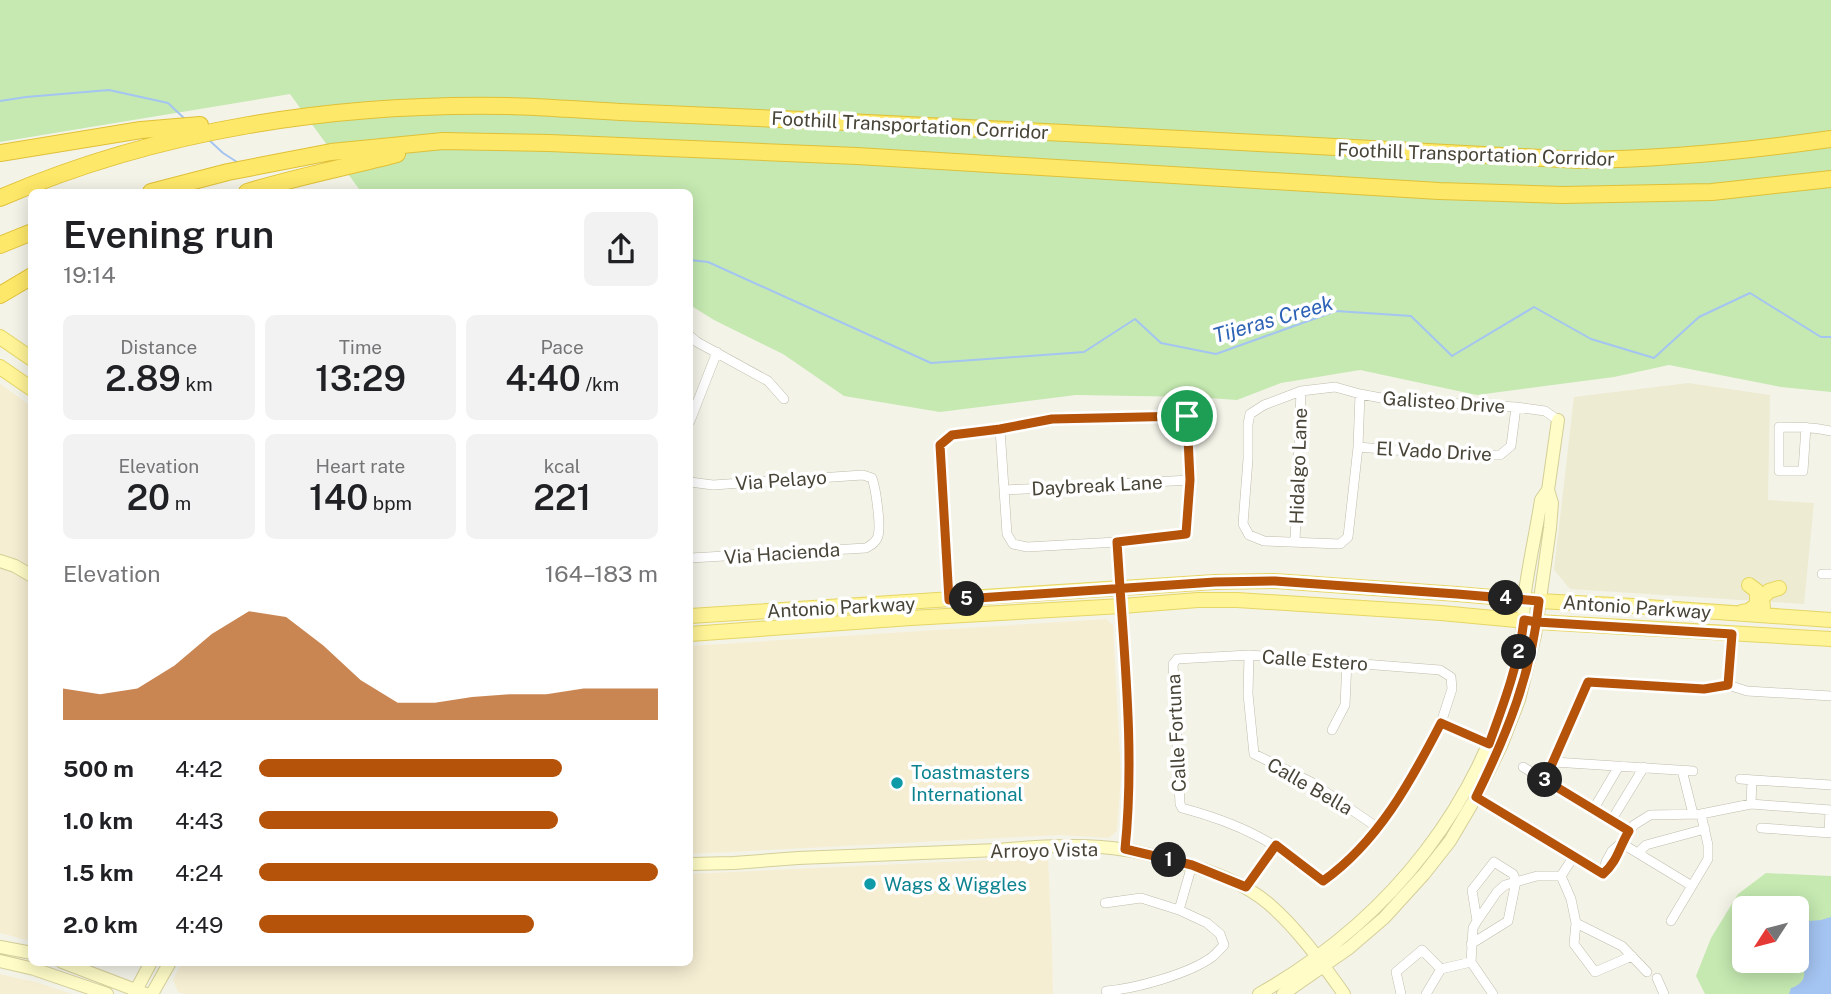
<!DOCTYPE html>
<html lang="en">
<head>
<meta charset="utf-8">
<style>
	:root { --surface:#fff; --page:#f2f2f2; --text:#202124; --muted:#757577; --accent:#b45309 }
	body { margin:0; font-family:"Public Sans",sans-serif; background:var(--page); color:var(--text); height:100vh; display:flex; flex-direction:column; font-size:26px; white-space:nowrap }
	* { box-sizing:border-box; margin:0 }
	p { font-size:23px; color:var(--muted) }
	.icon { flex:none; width:38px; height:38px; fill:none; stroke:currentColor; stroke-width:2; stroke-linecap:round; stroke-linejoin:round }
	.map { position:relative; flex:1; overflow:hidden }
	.details { position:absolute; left:28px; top:189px; width:665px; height:777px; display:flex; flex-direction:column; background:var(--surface); border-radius:10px; box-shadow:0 4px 18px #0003 }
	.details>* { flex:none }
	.needle { width:46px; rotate:234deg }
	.fabs { position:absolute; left:1732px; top:896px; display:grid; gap:14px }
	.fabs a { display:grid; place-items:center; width:77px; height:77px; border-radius:10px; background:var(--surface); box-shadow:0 4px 18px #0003; font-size:35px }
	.pin { position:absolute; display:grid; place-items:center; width:60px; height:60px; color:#fff; margin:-30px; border:4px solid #fff; border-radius:50%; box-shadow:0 2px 7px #0007 }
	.km { position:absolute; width:35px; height:35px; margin:-18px; border-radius:50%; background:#222; color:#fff; font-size:19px; line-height:35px; text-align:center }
	.round { display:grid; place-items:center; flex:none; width:74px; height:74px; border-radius:10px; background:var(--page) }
	.headline { display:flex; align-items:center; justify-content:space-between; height:119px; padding:0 35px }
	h1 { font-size:38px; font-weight:600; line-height:52px }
	.stats { display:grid; grid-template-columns:repeat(3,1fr); gap:10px; height:119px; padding:7px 35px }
	.stats div { display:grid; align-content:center; border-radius:10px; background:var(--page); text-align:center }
	.stats b { font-size:35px; font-weight:600 }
	.stats small { font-size:19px; font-weight:400 }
	.stats p { font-size:19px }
	.chart { height:196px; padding:14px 35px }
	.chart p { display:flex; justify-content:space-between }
	.chart svg { width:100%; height:126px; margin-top:7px; fill:var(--accent); opacity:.7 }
	ul { padding:0 35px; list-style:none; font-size:23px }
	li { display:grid; grid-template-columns:112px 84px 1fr; align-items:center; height:52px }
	li i { height:18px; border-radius:9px; background:var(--accent) }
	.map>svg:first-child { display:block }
	.commercial { fill:#f6eed3 }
	.education { fill:#edebd2 }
	.green { fill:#c5e9b1; fill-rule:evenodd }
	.water { fill:#a4c4f1 }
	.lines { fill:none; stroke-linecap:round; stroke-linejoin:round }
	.stream { stroke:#a4c4f1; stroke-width:2 }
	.street-casing { stroke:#c0bcab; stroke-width:10 }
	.secondary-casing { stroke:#d4cf98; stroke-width:14 }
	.primary-casing { stroke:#e5d666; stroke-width:16 }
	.highway-casing { stroke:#dfc038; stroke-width:18 }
	.street { stroke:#fff; stroke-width:9 }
	.secondary { stroke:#fffcc8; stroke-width:12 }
	.primary { stroke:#fff497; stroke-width:14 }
	.highway { stroke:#fee869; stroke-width:16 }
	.route-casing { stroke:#fff; stroke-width:14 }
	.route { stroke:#b45309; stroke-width:9 }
	.culture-dot { fill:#0f9aa8; stroke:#fff; stroke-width:2.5 }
	.labels { text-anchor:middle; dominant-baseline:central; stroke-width:7; stroke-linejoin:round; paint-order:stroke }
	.street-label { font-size:19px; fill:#484437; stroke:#fff }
	.culture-label { font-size:19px; fill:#0d838f; stroke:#fff; text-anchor:start }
	.water-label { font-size:21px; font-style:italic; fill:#2e63b5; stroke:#fff }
</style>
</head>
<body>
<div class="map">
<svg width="1831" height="994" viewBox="0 0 1831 994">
	<rect width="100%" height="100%" fill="#f4f3e8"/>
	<!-- commercial -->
	<path class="commercial" d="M0,384L31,406V941L0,933Z
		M1106,619L1113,625L1121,776L1117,831L1109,838L1059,835L690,854V646Z
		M1048,857L1052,947L1053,994H185L178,992L173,980L182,962H690V874Z
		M0,974L39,983L72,994H0Z"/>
	<!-- education -->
	<path class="education" d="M1688,383L1770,395L1768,500L1814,503L1804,604L1570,589L1554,570L1574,397Z"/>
	<!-- green -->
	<path class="green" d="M0,0H1831V392L1781,387L1669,365L1614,377L1477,395L1360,370L1281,383L1237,400L1195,397L1076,395L940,412L844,396L783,354L714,320L690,305V192H353L359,189L290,94L0,142Z
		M1766,873L1831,876V994H1705L1696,976L1711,938L1738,894ZM1745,908H1797V961H1745Z"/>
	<!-- water -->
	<path class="water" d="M1831,917V994H1789L1791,988C1806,984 1809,970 1797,960V922L1821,920Z"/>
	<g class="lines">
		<!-- stream -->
		<path class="stream" d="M0,101L26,97L109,90L168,103L186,120
			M209,140L223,153L237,162
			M690,260L708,262L931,363L1084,352L1135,319L1161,343L1216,354L1336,311L1411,316L1452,356L1534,307L1591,339L1654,358L1699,317L1750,293L1821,337H1831"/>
		<!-- street casing -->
		<g class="street-casing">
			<path id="street" d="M690,336L697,342L768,381L784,399
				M1360,394L1358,447L1348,537L1340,544L1264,541L1249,535L1243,524L1248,459V424L1250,414L1264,405L1301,391L1335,387L1360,394L1392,400L1516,407L1545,411L1558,420
				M690,421L717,352
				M1806,427L1803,471H1779V427C1798,427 1813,427 1831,431
				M1358,447L1455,455H1500L1511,446L1516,407
				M690,482L713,485L863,475L872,478C876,489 881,526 878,536C876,543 871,545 866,548L690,558
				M1005,490L1190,480
				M1117,542C1125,644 1136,747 1125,849
				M1295,542L1301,391
				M1822,574H1831
				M949,600L940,445L952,435L1000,429L1052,419L1187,416L1190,480L1186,534L1117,542L1027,547L1013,544L1007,534L1000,429
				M1249,655L1440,670L1451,677L1452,689L1441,723L1414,776L1378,828L1338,870L1323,881C1275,842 1242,824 1182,808L1180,804L1173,664L1177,659Z
				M1249,655L1248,694L1254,754L1313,783L1378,828
				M1728,685L1732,634
				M1441,723L1489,744
				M1332,730L1345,705L1347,661
				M1554,762L1693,771
				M1523,767L1629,831
				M1682,770L1693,814
				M1740,779L1831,785
				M1545,781L1588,682L1704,689L1728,685L1747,691L1831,696
				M1473,795L1603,874
				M1751,804L1752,780
				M1593,810L1619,766
				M1611,821L1644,767
				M1761,828L1831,833
				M1829,833L1830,810
				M1621,843L1692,886
				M1638,853L1646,845L1705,829
				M1603,874L1606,862L1612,851L1621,843L1634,825L1650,815L1701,814L1751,804L1831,810
				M1603,874C1613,865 1618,857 1621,845
				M1561,876L1574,856
				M1246,887L1276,845
				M1105,903L1141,898L1179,910L1207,923L1220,934L1224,945C1220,949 1216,954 1212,957C1189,974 1134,989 1106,991
				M1179,910L1192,865
				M1671,921L1708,859V845L1701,814
				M1576,923L1574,944L1595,972L1632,956
				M1471,944L1508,921L1516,881L1513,874L1494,862L1472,890L1477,921
				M1441,969L1471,962
				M1657,978L1664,994
				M1401,994L1396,972L1422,950L1441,969
				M1426,994L1441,969
				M1493,994L1471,962L1473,928L1477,921L1497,892L1505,885L1537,876H1561L1571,899L1576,923L1622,946L1647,972"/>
		</g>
		<!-- secondary casing -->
		<g class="secondary-casing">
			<path id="secondary" d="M0,561L15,566L32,576
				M690,864L734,863L798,858L998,850C1039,846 1086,843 1126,850C1142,852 1157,857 1173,861C1207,869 1242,881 1269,904C1299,930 1321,962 1344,994
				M0,947L32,953
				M0,961L34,969L107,994
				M62,962L146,994
				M134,994L151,962
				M152,994L170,962
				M1259,994C1392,919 1483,802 1519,653C1523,635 1523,618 1524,600C1528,566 1536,533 1541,500L1548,490
				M1283,994L1349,948L1384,918L1424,874L1450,841L1476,797L1501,746L1519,700L1535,635L1550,528L1552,503L1548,490L1558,420"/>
		</g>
		<!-- primary casing -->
		<g class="primary-casing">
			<path id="primary" d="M0,337L32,359
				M0,367L32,389
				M1763,608L1762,598L1769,591L1779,588
				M1742,612L1748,611L1757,605V591L1749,585
				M690,616L1215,582L1275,581L1457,594L1539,601L1633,606L1831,620
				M690,634L911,618L1122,606L1198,600H1237L1441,613L1537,622L1831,639"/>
		</g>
		<!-- highway casing -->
		<g class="highway-casing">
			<path id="highway" d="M0,153L141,130L200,125
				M151,192L228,172L331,152L443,141L549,143L857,156L1439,191L1563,195L1712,192L1831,179
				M247,192C296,177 347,167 397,154
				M0,198C159,129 335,103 508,106C545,107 583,110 620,112C689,115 759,118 828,121C1079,132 1329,148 1580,160C1664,159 1747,151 1831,139
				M0,245L32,232
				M0,295L32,276"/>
		</g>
		<!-- street -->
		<use href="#street" class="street"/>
		<!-- secondary -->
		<use href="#secondary" class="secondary"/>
		<!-- primary -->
		<use href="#primary" class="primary"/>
		<!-- highway -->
		<use href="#highway" class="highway"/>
	</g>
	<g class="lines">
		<!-- route casing -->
		<g class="route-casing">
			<path id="route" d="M1187,416L1190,480L1186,534L1117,542L1120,588C1126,675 1134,762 1125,849L1192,865L1246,887L1276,845L1323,881C1378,842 1411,781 1441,723L1489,744C1504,703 1519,663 1524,620L1537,622L1732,634L1728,685L1704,689L1588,682L1545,780L1629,831C1619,847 1618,861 1603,874L1476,797C1507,734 1532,673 1539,601L1457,594L1275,581L1215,582L949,600L940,445L952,435L1000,429L1052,419L1187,416"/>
		</g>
		<!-- route -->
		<use href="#route" class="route"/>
	</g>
	<!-- markers -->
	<g class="culture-dot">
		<circle cx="897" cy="783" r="7"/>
		<circle cx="870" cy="884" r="7"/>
	</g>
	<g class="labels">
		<!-- street labels -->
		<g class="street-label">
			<text transform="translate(910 125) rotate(3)">Foothill Transportation Corridor</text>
			<text transform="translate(1476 154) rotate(2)">Foothill Transportation Corridor</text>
			<text transform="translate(1444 402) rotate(4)">Galisteo Drive</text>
			<text transform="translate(1434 451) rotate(3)">El Vado Drive</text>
			<text transform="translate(1298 466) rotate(-88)">Hidalgo Lane</text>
			<text transform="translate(781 480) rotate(-4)">Via Pelayo</text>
			<text transform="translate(1097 485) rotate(-3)">Daybreak Lane</text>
			<text transform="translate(782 553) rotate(-4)">Via Hacienda</text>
			<text transform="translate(841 607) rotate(-3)">Antonio Parkway</text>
			<text transform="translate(1637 607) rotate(4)">Antonio Parkway</text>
			<text transform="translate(1315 660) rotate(4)">Calle Estero</text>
			<text transform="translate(1176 733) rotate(-93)">Calle Fortuna</text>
			<text transform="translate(1310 786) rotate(30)">Calle Bella</text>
			<text transform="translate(1044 850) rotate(-1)">Arroyo Vista</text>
		</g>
		<!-- culture labels -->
		<g class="culture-label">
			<text x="911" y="772">Toastmasters<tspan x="911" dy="22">International</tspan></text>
			<text x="884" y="884">Wags &amp; Wiggles</text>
		</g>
		<!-- water labels -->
		<g class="water-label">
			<text transform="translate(1273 319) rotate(-16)">Tijeras Creek</text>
		</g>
	</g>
</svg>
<div class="fabs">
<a><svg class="needle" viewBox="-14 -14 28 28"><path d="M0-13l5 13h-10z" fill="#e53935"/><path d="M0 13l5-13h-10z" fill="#757577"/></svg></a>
</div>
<div class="pin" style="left:1187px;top:416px;background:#1e9e55"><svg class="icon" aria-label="arrive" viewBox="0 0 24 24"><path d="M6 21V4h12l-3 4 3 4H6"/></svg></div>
<b class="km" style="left:1169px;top:860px">1</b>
<b class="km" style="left:1519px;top:652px">2</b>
<b class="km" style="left:1545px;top:780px">3</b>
<b class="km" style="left:1506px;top:598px">4</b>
<b class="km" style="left:967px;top:599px">5</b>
<section class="details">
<div class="headline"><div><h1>Evening run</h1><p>19:14</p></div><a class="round"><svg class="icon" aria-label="share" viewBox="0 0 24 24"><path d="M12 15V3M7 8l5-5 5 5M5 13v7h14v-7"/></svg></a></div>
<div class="stats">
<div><p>Distance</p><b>2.89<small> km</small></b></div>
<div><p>Time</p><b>13:29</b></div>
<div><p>Pace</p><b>4:40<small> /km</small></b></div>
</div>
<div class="stats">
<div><p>Elevation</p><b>20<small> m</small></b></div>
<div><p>Heart rate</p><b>140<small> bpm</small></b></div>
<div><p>kcal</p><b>221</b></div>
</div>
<div class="chart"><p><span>Elevation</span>164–183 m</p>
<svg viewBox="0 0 160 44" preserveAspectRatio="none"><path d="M0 44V33L10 35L20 33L30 25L40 14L50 6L60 8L70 18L80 30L90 38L100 38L110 36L120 35L130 35L140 33L150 33L160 33V44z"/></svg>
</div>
<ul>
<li><b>500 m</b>4:42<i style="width:76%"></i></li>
<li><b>1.0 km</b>4:43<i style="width:75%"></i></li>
<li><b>1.5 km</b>4:24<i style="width:100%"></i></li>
<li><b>2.0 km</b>4:49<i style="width:69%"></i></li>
</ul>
</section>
</div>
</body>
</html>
